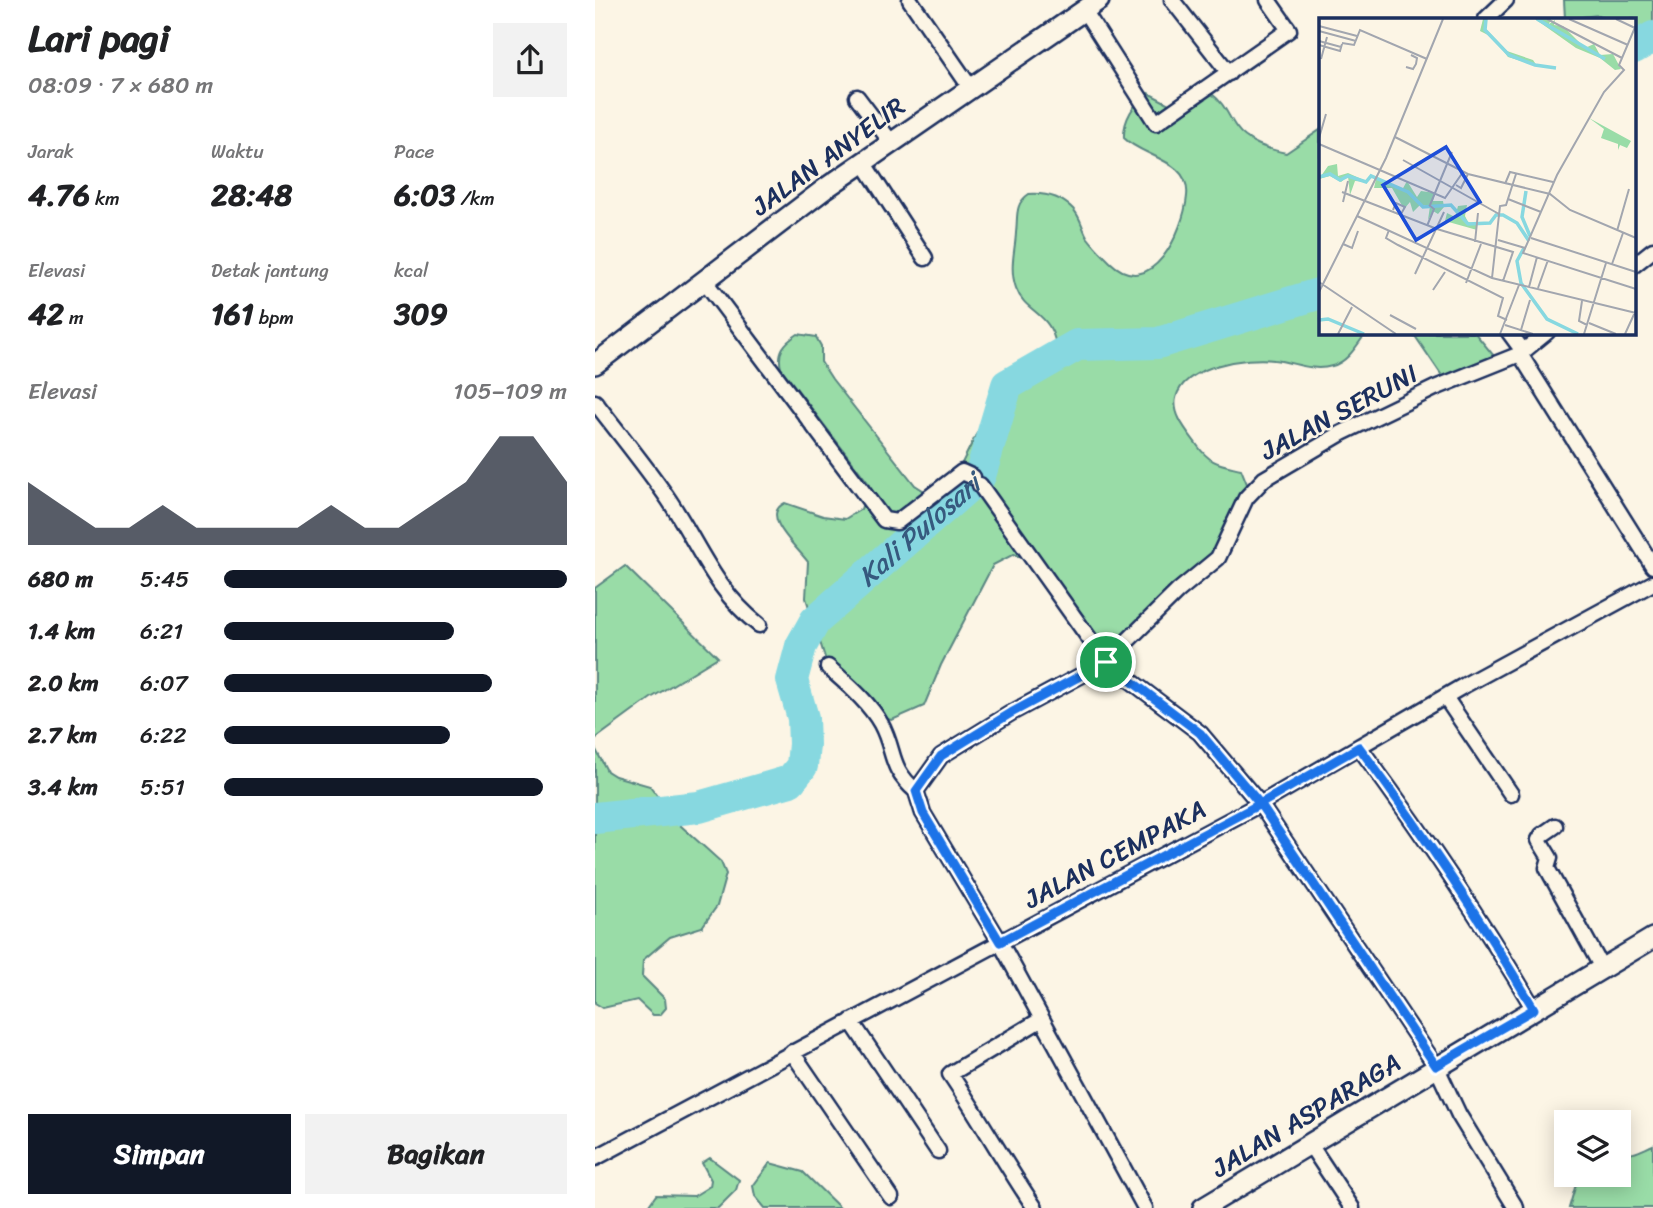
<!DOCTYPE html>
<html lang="id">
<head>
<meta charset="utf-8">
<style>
	:root { --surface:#fff; --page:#f2f2f2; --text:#202124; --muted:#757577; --accent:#111827 }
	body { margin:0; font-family:Sriracha,sans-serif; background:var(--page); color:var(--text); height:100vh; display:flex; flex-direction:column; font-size:26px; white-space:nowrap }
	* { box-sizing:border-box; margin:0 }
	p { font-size:23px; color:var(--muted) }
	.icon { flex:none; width:38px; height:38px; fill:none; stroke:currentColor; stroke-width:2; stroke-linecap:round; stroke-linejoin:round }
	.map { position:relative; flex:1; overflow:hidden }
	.drawer { display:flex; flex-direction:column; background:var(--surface); width:595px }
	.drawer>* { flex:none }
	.tools { position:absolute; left:959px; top:1110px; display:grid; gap:14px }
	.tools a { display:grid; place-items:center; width:77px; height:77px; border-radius:0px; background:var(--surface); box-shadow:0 4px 18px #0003; font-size:35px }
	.pin { position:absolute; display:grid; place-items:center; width:60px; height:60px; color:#fff; margin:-30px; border:4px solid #fff; border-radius:50%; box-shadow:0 2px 7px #0007 }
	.round { display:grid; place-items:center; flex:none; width:74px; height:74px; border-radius:0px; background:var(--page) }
	.head { display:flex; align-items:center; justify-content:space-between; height:119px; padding:0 28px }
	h1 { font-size:38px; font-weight:700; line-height:52px }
	.stats { display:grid; grid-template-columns:repeat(3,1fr); gap:10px; height:119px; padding:7px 28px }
	.stats div { display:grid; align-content:center }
	.stats b { font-size:30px; font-weight:700 }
	.stats small { font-size:19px; font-weight:400 }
	.stats p { font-size:19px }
	.chart { height:196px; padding:14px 28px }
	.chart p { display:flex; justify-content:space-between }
	.chart svg { width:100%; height:126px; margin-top:7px; fill:var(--accent); opacity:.7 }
	.button { display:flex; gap:14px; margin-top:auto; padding:14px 28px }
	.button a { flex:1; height:80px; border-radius:0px; background:var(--accent); color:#fff; font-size:28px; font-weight:700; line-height:80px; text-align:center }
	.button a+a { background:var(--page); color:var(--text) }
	ul { padding:0 28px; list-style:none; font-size:23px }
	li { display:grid; grid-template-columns:112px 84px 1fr; align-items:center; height:52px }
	li i { height:18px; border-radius:9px; background:var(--accent) }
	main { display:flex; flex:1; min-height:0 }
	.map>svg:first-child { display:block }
	.green { fill:#99dca7; stroke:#5a8682; stroke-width:2 }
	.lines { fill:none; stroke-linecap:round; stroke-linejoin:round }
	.river { stroke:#87d8e0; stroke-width:32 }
	.minor-casing { stroke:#1b2f5e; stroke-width:19 }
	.tertiary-casing { stroke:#1b2f5e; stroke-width:24 }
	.minor { stroke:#fcf5e5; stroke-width:14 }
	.tertiary { stroke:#fcf5e5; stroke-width:19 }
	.route-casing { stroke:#fff; stroke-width:14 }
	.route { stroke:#1a73e8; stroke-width:9 }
	.labels { text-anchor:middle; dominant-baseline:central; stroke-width:5; stroke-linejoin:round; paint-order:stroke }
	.street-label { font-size:26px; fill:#1b2f5e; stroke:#fcf5e5 }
	.water-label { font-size:28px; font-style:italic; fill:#36597e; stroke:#fcf5e5 }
	.inset-river { fill:none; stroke:#87d8e0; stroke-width:3.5 }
	.inset-road { fill:none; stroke:#a2a6af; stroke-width:2 }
	.view { fill:#1d4ed8; fill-opacity:0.15; stroke:#1d4ed8; stroke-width:3.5 }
	.inset-edge { fill:none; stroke:#1b2f5e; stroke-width:3.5 }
</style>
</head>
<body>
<main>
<section class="drawer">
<div class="head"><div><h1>Lari pagi</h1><p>08:09 · 7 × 680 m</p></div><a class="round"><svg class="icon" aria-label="share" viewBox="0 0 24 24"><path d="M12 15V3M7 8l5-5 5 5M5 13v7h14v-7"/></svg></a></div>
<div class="stats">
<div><p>Jarak</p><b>4.76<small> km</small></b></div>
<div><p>Waktu</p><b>28:48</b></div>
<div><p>Pace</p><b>6:03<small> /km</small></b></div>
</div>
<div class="stats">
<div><p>Elevasi</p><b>42<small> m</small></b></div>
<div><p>Detak jantung</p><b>161<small> bpm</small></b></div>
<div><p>kcal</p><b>309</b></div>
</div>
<div class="chart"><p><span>Elevasi</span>105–109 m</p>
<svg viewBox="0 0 160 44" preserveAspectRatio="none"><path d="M0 44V22L10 30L20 38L30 38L40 30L50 38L60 38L70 38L80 38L90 30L100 38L110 38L120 30L130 22L140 6L150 6L160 22V44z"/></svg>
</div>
<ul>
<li><b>680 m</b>5:45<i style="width:100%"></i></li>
<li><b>1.4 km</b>6:21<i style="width:67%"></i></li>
<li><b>2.0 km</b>6:07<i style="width:78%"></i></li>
<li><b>2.7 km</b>6:22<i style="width:66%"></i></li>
<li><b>3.4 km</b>5:51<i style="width:93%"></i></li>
</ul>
<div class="button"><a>Simpan</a><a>Bagikan</a></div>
</section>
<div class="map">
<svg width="1058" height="1208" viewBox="0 0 1058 1208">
	<rect width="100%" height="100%" fill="#fcf5e5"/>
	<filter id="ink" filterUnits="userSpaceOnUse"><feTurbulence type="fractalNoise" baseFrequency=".0143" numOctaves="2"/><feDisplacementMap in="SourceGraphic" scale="14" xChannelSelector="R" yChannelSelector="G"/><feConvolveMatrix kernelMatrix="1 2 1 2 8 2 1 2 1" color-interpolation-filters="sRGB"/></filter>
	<g filter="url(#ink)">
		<!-- green -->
		<path class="green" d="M969,0H1058V42L1039,59V19H1010L1003,15L970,19Z
			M553,93L574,104L617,94C630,104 632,114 641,127C652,143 673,149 691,153L725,130L726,332L771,333C762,345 753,362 737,366C717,372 699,362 679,360C652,356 588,366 581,398C577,415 593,432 602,445C615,464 625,464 646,469L652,484L651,498L630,544L511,662C484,616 470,577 419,554L398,565L346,665L329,706L297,720L281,717L233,667L211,598L213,562C202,547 164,515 190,503L228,516L250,519L266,509L274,484L186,368C182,351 189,343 203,334L221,337L226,346V362L237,379L320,485L331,492L359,479L389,419L412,385L462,356C460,310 431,316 421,288C414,268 420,252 421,233C423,217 419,204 434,194C450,193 466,197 478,209C486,217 487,229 493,238C499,246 508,255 515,262C556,302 589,231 592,196C596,160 547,157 529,138C528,120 539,103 553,93Z
			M818,333H880L904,362L852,383Z
			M30,566L123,657L56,698L0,739V588Z
			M0,748L12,771L20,776L55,786L85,825L126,862L131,874L122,906L107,927L75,937L48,960L47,976L70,999L71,1008L65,1015H58L42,1000L8,1008L0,1003Z
			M1058,1145V1208H974L984,1174H1024V1152C1037,1157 1046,1150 1058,1145Z
			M115,1158L144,1180L141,1190L123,1208H52L61,1195L99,1196L115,1186L116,1180L107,1163Z
			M175,1163L208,1172L245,1208H170L160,1196L158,1186Z"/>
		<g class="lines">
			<!-- river -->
			<g class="river">
				<path d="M1039,48L1058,37"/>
				<path id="s1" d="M0,818L104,807L195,781L207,766L209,744L208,718L197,680L206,646L220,621L385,476L412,385L482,345L563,343L726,293"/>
			</g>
			<!-- minor casing -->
			<g class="minor-casing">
				<path id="minor" d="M315,0L375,87
					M577,0L634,73
					M489,10L561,123L694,30L673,0
					M891,19L911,0
					M262,97L296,142
					M268,162L330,258
					M1039,265L1058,250
					M109,280L289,520L302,522L367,472L378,477
					M914,332L928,351
					M925,354L1058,566
					M0,402C25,435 51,466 74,500C104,545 120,591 164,625
					M385,485L511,662L605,733L665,804L841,1066L864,1115L921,1208
					M233,667C252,684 274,702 286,724C301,752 293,767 321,791
					M850,697L916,794
					M764,747C827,832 885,917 939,1009
					M960,826L947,835L944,840L955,858L952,868L1007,968
					M256,1021L343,1151
					M197,1052L296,1197
					M714,1143L757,1208
					M0,1158L665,804L870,685L1058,583
					M440,1208C410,1164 385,1118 355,1074L447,1019
					M550,1208L405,942L328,813L321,791L346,756L416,713L511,662L583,591L623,558L651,498L669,479L747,433L840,388L925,354L952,332"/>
			</g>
			<!-- tertiary casing -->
			<g class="tertiary-casing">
				<path id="tertiary" d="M0,364L231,188L504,0
					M608,1208L1058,938"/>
			</g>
			<!-- minor -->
			<use href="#minor" class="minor"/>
			<!-- tertiary -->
			<use href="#tertiary" class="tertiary"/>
		</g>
	</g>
	<g class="lines" filter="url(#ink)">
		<!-- route casing -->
		<g class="route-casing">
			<path id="route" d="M511,662L416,713L346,756L321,791L328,813L405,942L665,804L841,1066L939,1009C885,917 827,832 764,747L665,804L605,733L511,662"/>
		</g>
		<!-- route -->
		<use href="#route" class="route"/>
	</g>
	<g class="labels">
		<!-- street labels -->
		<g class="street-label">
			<text transform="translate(233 156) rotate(-36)">JALAN ANYELIR</text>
			<text transform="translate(744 412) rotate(-28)">JALAN SERUNI</text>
			<text transform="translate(520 854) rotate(-28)">JALAN CEMPAKA</text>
			<text transform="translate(711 1115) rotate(-31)">JALAN ASPARAGA</text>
		</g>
		<!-- water labels -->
		<g class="water-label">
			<text stroke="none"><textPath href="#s1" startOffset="508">Kali Pulosari</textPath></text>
		</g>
	</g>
	<!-- overview -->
	<g transform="translate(724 18)">
		<rect width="317" height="317" fill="#fcf5e5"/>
		<path d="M164,1H168L166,10L188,33L214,42L218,48L189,39L175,20L161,13ZM216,1H232L230,6L236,2L235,7L244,8L266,30L275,26L281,37L294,36L302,51L296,52L281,40L257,30ZM270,100L312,123L308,130L301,127L299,132V126L282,120L285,111ZM18,146L19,158L29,155L49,164L36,163L31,177L29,158L22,164L11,158L0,161L9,148ZM57,161L83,172L88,163L98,179L102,173L116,175L114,183H124L125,189L119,196L114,193L109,202L111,188L101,187L94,194L91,184L85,191L73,170H55ZM148,187L146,198L149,204L158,206V212L126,203L128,195L136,199L139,188Z" fill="#99dca7"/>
		<path class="inset-river" d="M167,1L166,12L190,37L216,47L237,50M218,1L286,41M0,159L11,156L21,162L29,158L47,164L52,158L89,174L104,189L132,187L149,206L171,205L177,197H184L198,205L210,223M207,173L203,199L211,218M205,230L198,243L202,265L228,301L259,316M0,302L9,301L45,316"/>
		<path class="inset-road" d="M228,1L303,40M250,1L309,27M297,1L316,10M317,7L300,47L305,52L285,74L238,157L204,235L317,271M0,8L38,18M0,13L37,23M0,23L22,29M23,25L35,27L41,12L108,41M0,27L21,33L23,26M2,41L8,19M87,49L94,51L97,46L98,40L92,37M76,119L149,156L231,176L251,192L317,220M0,120L7,96M0,126L126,180L144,154M84,142L180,196M186,166L191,154L234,164M137,167L142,170L149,156M23,174L118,211L194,234L184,263M189,181L222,194M24,184L29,163M111,187L133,134M74,192L77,185L86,189L82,196M38,198L173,260L317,295M108,208L115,191L110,187M70,212L67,220L79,227L184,280L179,298L188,302M298,213L310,171M212,220L317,254M179,222L206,230M156,224L159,195M24,226L33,230L39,213M293,246L304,215M96,256L125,194M173,260L181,188L187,187L197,156M0,264L77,316M147,265L162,226M210,269L218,239M219,270L229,242M114,272L126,254M0,274L67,140L124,1M263,283L260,303L268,307M71,297L97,311M270,305L297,316M186,307L214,316M202,312L211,282M19,316L33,289M181,316L200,267M265,316L287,245M306,316L317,292"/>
		<path class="view" d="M127,129L161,184L97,222L64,167Z"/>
		<rect width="317" height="317" class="inset-edge"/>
	</g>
</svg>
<div class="tools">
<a><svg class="icon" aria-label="layers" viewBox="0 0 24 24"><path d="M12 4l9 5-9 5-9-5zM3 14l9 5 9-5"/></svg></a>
</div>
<div class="pin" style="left:511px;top:662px;background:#1e9e55"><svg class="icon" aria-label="arrive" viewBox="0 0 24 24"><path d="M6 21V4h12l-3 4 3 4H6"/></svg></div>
</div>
</main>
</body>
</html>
